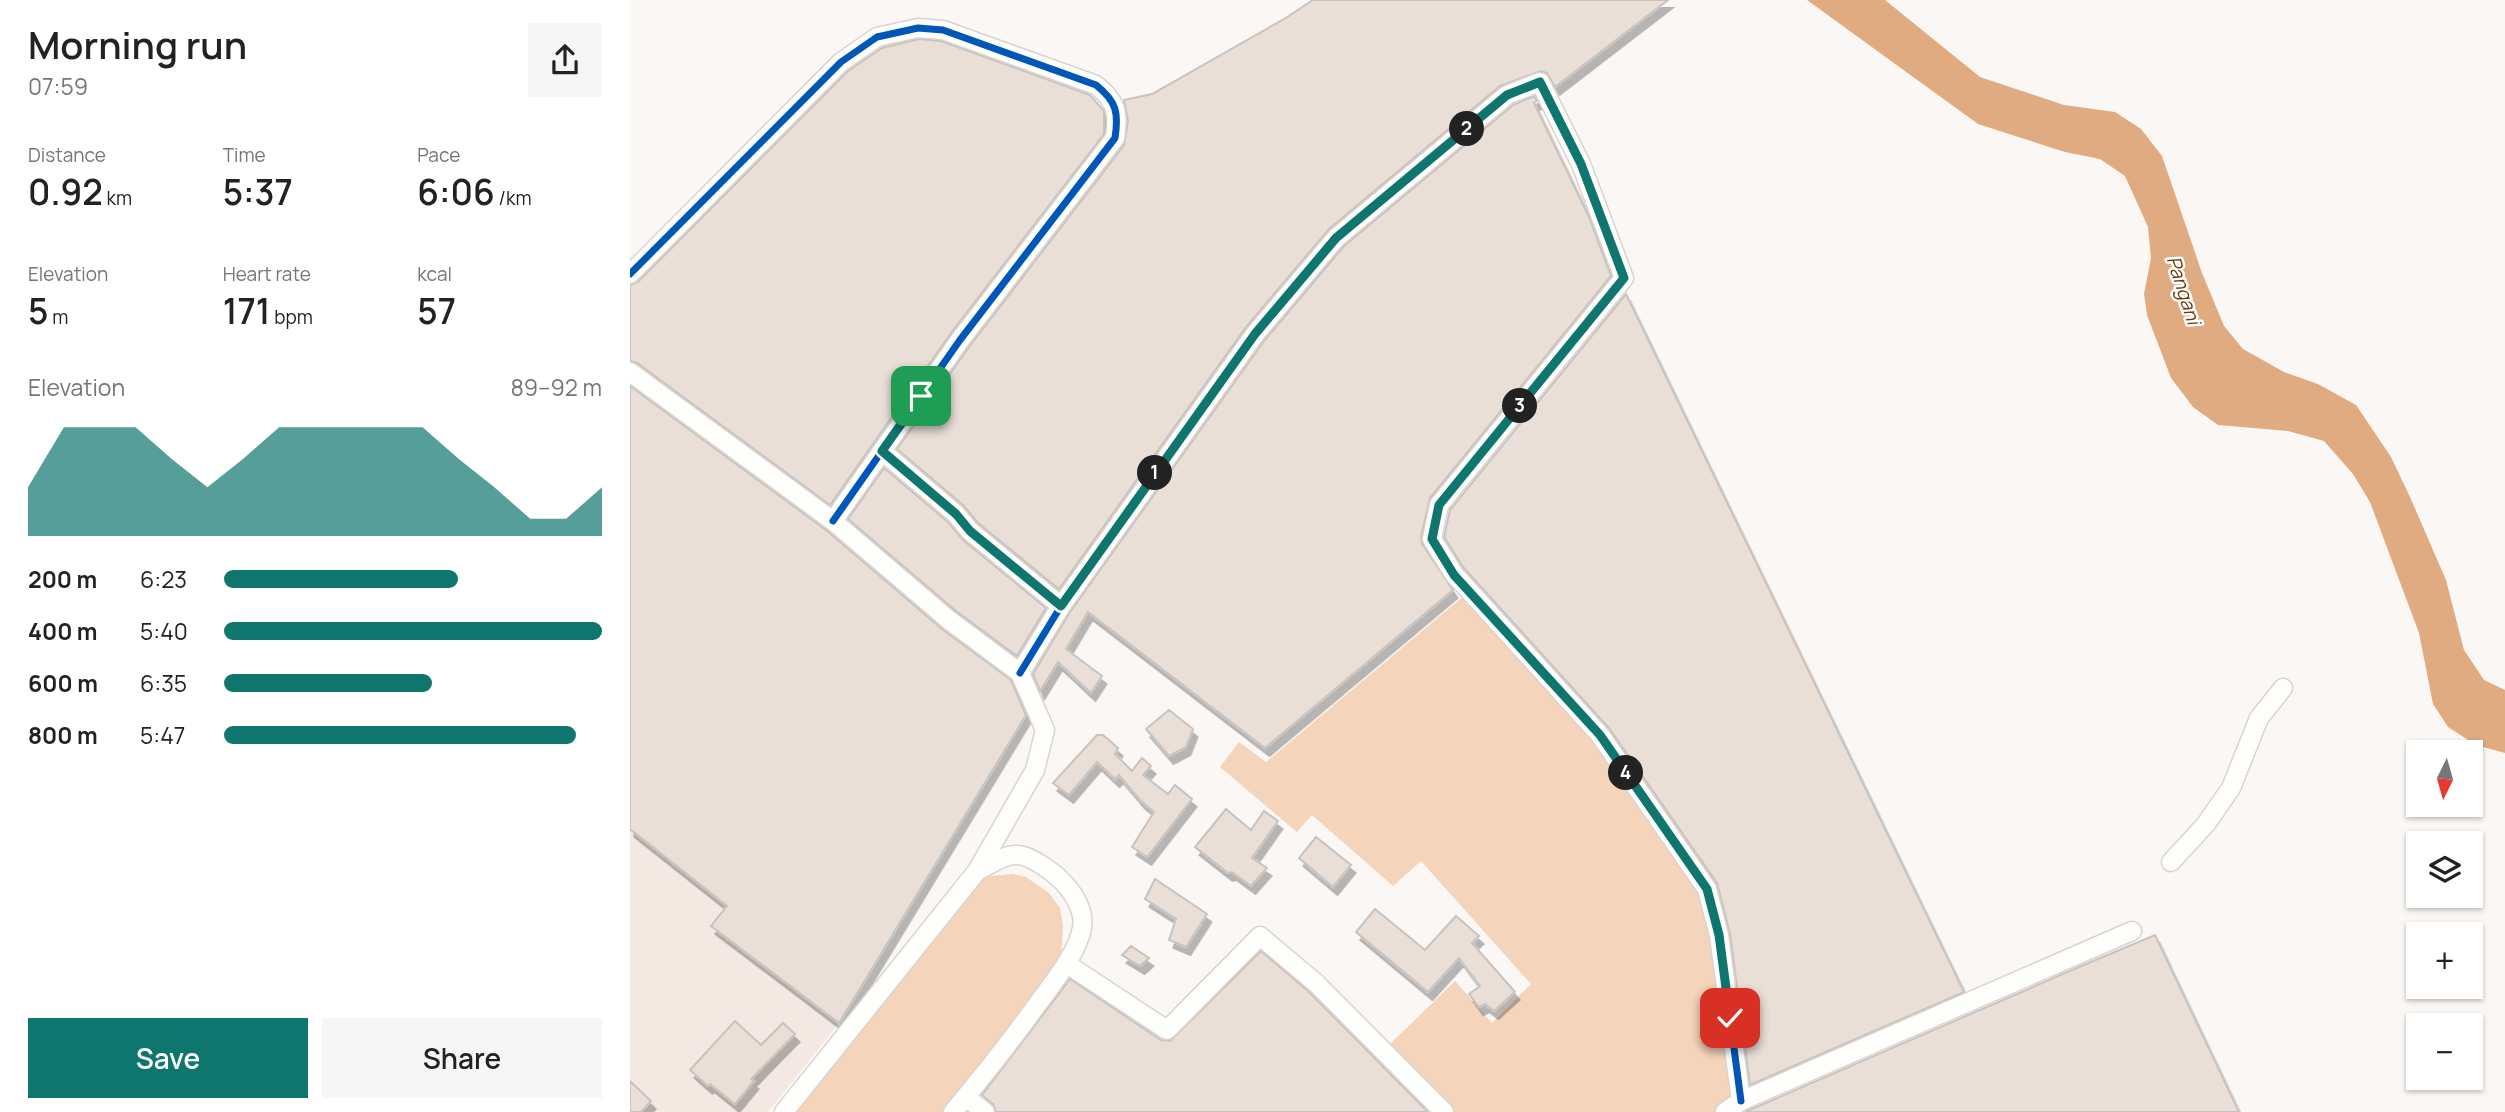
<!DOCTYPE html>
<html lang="en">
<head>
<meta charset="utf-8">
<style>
	:root { --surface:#fff; --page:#f6f6f6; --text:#222; --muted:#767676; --accent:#0f766e }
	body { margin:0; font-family:Manrope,sans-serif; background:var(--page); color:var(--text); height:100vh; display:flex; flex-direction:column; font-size:26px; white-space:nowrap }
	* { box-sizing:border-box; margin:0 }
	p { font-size:23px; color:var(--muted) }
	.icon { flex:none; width:38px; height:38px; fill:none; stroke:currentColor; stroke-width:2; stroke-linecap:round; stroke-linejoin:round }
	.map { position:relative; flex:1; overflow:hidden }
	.panel { display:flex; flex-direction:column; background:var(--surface); width:630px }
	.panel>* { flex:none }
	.needle { width:46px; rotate:185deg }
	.tools { position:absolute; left:1776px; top:740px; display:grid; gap:14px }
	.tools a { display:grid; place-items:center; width:77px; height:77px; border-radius:0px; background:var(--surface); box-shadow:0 2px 5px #0004; font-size:35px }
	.pin { position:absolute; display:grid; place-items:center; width:60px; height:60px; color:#fff; margin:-30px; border-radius:14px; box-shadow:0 4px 10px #0006 }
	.km { position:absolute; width:35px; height:35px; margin:-18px; border-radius:50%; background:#222; color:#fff; font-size:19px; line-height:35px; text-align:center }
	.round { display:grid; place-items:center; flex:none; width:74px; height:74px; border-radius:0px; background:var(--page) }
	.summary { display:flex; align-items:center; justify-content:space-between; height:119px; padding:0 28px }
	h1 { font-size:38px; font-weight:600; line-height:52px }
	.metrics { display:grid; grid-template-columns:repeat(3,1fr); gap:10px; height:119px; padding:7px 28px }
	.metrics div { display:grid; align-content:center }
	.metrics b { font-size:35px; font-weight:600 }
	.metrics small { font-size:19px; font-weight:400 }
	.metrics p { font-size:19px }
	.chart { height:196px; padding:14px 28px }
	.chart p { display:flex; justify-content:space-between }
	.chart svg { width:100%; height:126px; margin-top:7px; fill:var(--accent); opacity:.7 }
	.button { display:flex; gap:14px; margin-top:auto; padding:14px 28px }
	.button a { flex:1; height:80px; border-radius:0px; background:var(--accent); color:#fff; font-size:28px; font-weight:600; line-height:80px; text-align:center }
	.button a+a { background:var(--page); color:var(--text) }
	ul { padding:0 28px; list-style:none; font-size:23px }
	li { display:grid; grid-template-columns:112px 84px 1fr; align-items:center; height:52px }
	li i { height:18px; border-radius:9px; background:var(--accent) }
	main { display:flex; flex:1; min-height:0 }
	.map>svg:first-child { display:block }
	.built { fill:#f3e9e2 }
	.green { fill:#f4d4ba }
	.water { fill:#e0ab80 }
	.building { fill:#e9dfd7; stroke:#c8c3bf; stroke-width:2; filter:url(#shadow) }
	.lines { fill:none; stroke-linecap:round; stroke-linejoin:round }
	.minor-casing { stroke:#dad4d0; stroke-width:21 }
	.minor { stroke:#fefefd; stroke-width:18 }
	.cycleway-casing { stroke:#fff; stroke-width:11 }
	.cycleway { stroke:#0057b8; stroke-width:7 }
	.route-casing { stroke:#fff; stroke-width:14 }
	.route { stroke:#0f766e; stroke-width:9 }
	.labels { text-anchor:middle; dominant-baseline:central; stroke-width:5; stroke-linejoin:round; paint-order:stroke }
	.water-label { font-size:19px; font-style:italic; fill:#6a390a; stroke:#fff }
</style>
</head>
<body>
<main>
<section class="panel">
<div class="summary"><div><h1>Morning run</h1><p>07:59</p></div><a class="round"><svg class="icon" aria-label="share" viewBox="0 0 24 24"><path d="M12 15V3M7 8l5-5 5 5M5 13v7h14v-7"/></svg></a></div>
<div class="metrics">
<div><p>Distance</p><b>0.92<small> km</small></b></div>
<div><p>Time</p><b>5:37</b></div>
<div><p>Pace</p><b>6:06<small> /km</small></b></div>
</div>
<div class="metrics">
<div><p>Elevation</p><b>5<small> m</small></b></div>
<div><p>Heart rate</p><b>171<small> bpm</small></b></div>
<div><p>kcal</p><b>57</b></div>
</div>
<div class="chart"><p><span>Elevation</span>89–92 m</p>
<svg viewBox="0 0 160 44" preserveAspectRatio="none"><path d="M0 44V27L10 6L20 6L30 6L40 17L50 27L60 17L70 6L80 6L90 6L100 6L110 6L120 17L130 27L140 38L150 38L160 27V44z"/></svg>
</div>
<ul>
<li><b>200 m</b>6:23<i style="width:62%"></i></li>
<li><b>400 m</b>5:40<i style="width:100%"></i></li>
<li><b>600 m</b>6:35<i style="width:55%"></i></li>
<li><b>800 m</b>5:47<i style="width:93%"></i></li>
</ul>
<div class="button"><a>Save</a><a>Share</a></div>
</section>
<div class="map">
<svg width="1875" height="1112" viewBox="0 0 1875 1112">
	<defs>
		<filter id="shadow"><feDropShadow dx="4.5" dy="8" stdDeviation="0" flood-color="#0004"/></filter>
	</defs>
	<rect width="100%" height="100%" fill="#faf7f4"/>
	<!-- built -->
	<path class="built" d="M0,829L97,906L81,927L209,1023L138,1112H0Z"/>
	<!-- green -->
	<path class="green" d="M835,595L965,738L1072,891L1083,936L1102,1101L1085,1112H822L757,1047L825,981L862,1023L901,984L791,861L763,886L682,815L667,832L590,767L609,742L636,762Z
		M383,874L396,877L419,893L430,908L433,925L431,961L368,1046L314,1112H163L351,877Z"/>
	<!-- water -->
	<path class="water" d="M1177,0H1255L1350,77L1434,105L1485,112L1511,129L1532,156L1572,273L1594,326L1613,349L1654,372L1688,384L1726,405L1761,457L1780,497L1816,580L1834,650L1854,680L1875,690V753L1846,745L1818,727L1803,704L1789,633L1740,502L1723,474L1694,441L1658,431L1588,425L1563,407L1541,378L1517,315L1514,294L1521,258L1518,227L1495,176L1470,159L1435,152L1348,124Z"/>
	<!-- building -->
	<path class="building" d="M683,0H1038L925,87L917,73L911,71L870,86L699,229L616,327L429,589L348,523L333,505L267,449L339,347L494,145L498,121L494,100L522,94L654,19Z
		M289,39L311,41L460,95L474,111V134L321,333L200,505L7,363L0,361V285L8,282L218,71L252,48Z
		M904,96L907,101L904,103L959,217L981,276L800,498L791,537L792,544L823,590L635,748L458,612L436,649L472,676L461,693L428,662L410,691L403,674L440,612L634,341L714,246L883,105Z
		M996,294L1334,992L1120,1085L1100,934L1087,883L979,728L833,567L814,537L820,510Z
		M0,386L196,530L312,629L381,680L396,715L209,1023L81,926L97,906L0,829Z
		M254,468L318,522L333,540L416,608L387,656L326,611L218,519Z
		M539,710L563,729L556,747L539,756L516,729Z
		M467,735H473L488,748L485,754L502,771L512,758L521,766L513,775L538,794L545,785L562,799L517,857L502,847L524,812L510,800L489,775L485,779L467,762L439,795L423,783Z
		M596,809L621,830L634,811L648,821L622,858L637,868L621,886L602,872L598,873L565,847Z
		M686,837L721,865L703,887L669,858Z
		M525,879L577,914L556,947L539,940L546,919L515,899Z
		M745,909L795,950L826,916L849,936L842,943L885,992L864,1011L855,1004L849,1007L839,994L850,986L829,958L798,992L726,932Z
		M1525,935L1609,1112H1115L1449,967Z
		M501,946L519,958L510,966L492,955Z
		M631,951L678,991L798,1112H366L363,1104L352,1095L440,979L531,1040L540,1041Z
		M105,1021L131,1045L153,1023L165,1034L121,1079L124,1081L105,1104L80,1084L78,1086L60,1070Z
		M0,1081L21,1101L11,1112H0Z"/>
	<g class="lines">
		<!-- minor casing -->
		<g class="minor-casing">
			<path id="minor" d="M0,274L211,62L247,37L288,28L313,30L466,85C486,101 489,112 485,138L330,340L203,521
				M0,372L203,521L319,620L390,673L415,730L405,770L347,871L154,1112
				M252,451L326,514L340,531L431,606
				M390,673L431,606L625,334L706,238L877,95L910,82L951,164L994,278L809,505L802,539L824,574L970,735L1077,889L1089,935L1111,1101
				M1541,862L1576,824L1601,788L1629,718L1653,688
				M437,964L537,1030L630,936L686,983L814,1112
				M336,1097L355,1112
				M323,1112C354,1075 384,1037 412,998C426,979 448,951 452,928C456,906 436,882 419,870C386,846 380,854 347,871
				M1095,1112L1111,1101L1502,931"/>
		</g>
		<!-- minor -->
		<use href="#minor" class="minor"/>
		<!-- cycleway casing -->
		<g class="cycleway-casing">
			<path id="cycleway" d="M0,274L211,62L247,37L288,28L313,30L466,85C486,101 489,112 485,138L330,340L203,521
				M390,673L431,606L625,334L706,238L877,95L910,82L951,164L994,278L809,505L802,539L824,574L970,735L1077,889L1089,935L1111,1101"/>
		</g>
		<!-- cycleway -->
		<use href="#cycleway" class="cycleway"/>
	</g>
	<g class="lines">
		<!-- route casing -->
		<g class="route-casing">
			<path id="route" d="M291,396L252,451L326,514L340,531L431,606L625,334L706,238L877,95L910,82L951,164L994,278L809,505L802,539L824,575L970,735L1077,889L1089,935L1100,1018"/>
		</g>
		<!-- route -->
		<use href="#route" class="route"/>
	</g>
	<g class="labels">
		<!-- water labels -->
		<g class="water-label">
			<text transform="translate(1554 290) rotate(72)">Pangani</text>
		</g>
	</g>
</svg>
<div class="tools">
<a><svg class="needle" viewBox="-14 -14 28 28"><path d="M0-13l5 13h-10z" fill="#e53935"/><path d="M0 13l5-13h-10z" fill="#767676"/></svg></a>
<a><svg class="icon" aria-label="layers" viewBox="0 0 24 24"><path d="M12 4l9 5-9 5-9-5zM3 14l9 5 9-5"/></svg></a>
<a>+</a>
<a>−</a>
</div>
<div class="pin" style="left:291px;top:396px;background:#1e9e55"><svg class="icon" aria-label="arrive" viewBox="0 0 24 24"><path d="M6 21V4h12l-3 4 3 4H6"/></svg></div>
<div class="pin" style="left:1100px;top:1018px;background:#d93025"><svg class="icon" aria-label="check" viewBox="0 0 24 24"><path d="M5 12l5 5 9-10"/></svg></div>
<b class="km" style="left:525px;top:473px">1</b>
<b class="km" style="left:837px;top:129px">2</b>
<b class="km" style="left:890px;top:406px">3</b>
<b class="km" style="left:996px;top:773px">4</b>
</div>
</main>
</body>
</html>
